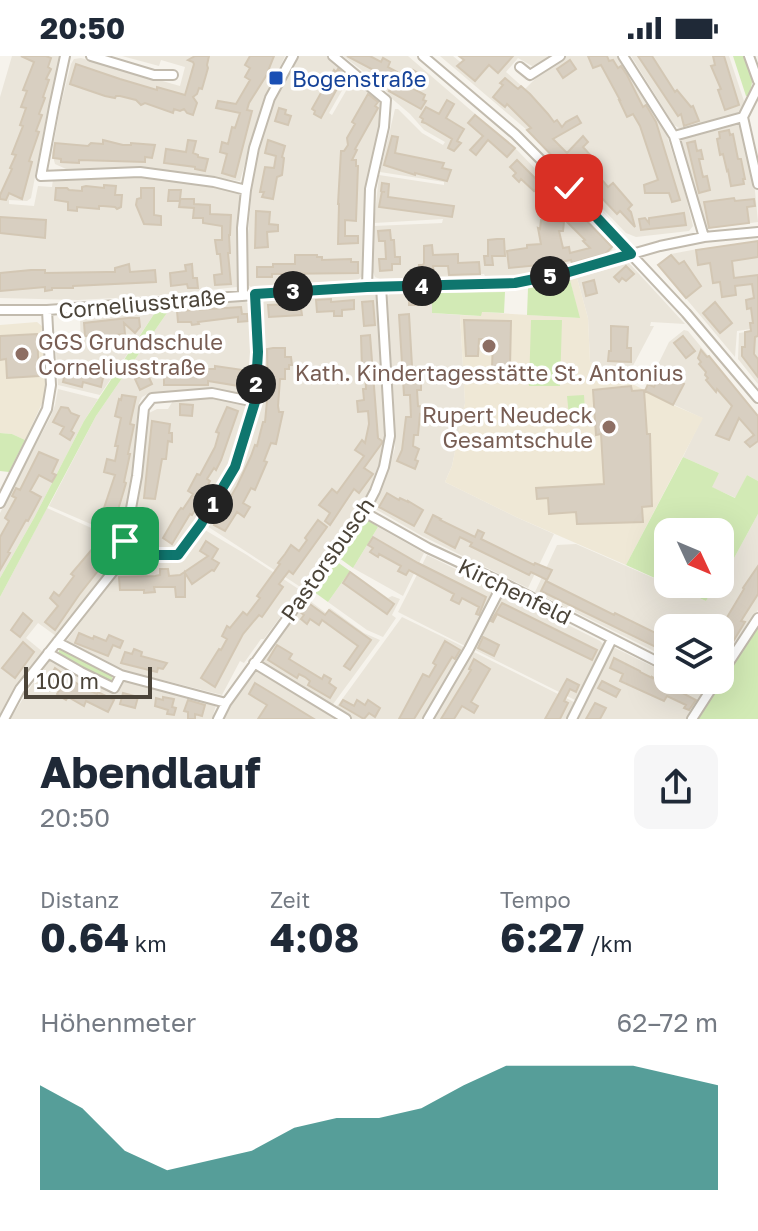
<!DOCTYPE html>
<html lang="de">
<head>
<meta charset="utf-8">
<style>
	:root { --surface:#fff; --page:#f6f6f7; --text:#1f2937; --muted:#747a83; --accent:#0f766e }
	body { margin:0; font-family:"Golos Text",sans-serif; background:var(--page); color:var(--text); height:100vh; display:flex; flex-direction:column; font-size:30px; white-space:nowrap }
	* { box-sizing:border-box; margin:0 }
	p { font-size:26px; color:var(--muted) }
	.icon { flex:none; width:44px; height:44px; fill:none; stroke:currentColor; stroke-width:2; stroke-linecap:round; stroke-linejoin:round }
	.map { position:relative; height:663px; overflow:hidden }
	.side { display:flex; flex-direction:column; background:var(--surface); flex:1 }
	.side>* { flex:none }
	.needle { width:52px; rotate:134deg }
	.tools { position:absolute; left:654px; top:462px; display:grid; gap:16px }
	.tools a { display:grid; place-items:center; width:80px; height:80px; border-radius:16px; background:var(--surface); box-shadow:0 8px 32px #0002; font-size:40px }
	.scale { position:absolute; left:24px; bottom:20px; width:128px; box-sizing:border-box; padding-left:8px; border:4px solid #4b4439; border-top:0; font-size:22px; line-height:28px; white-space:nowrap; color:#4b4439; -webkit-text-stroke:6px #fff; paint-order:stroke }
	.pin { position:absolute; display:grid; place-items:center; width:68px; height:68px; color:#fff; margin:-34px; border-radius:16px; box-shadow:0 4px 12px #0006 }
	.km { position:absolute; width:40px; height:40px; margin:-20px; border-radius:50%; background:#222; color:#fff; font-size:22px; line-height:40px; text-align:center }
	.round { display:grid; place-items:center; flex:none; width:84px; height:84px; border-radius:16px; background:var(--page) }
	.headline { display:flex; align-items:center; justify-content:space-between; height:136px; padding:0 40px }
	h1 { font-size:44px; font-weight:700; line-height:60px }
	.metrics { display:grid; grid-template-columns:repeat(3,1fr); gap:12px; height:136px; padding:8px 40px }
	.metrics div { display:grid; align-content:center }
	.metrics b { font-size:40px; font-weight:700 }
	.metrics small { font-size:22px; font-weight:400 }
	.metrics p { font-size:22px }
	.chart { height:224px; padding:16px 40px }
	.chart p { display:flex; justify-content:space-between }
	.chart svg { width:100%; height:144px; margin-top:8px; fill:var(--accent); opacity:.7 }
	.status { display:flex; justify-content:space-between; align-items:center; height:56px; padding:0 40px; background:var(--surface); direction:ltr }
	.status svg { height:22px; fill:currentColor }
	.map>svg:first-child { display:block }
	.residential { fill:#eae5da }
	.education { fill:#efe8d6 }
	.green { fill:#d2eab5 }
	.building { fill:#d8cfc1; stroke:#d3c7b4; stroke-width:2 }
	.lines { fill:none; stroke-linecap:round; stroke-linejoin:round }
	.minor-casing { stroke:#c2bbae; stroke-width:12 }
	.minor { stroke:#fff; stroke-width:8 }
	.route-casing { stroke:#fff; stroke-width:16 }
	.route { stroke:#0f766e; stroke-width:10 }
	.transit-dot { fill:#1a4fb4; stroke:#fff; stroke-width:3 }
	.education-dot { fill:#8d6e63; stroke:#fff; stroke-width:3 }
	.labels { text-anchor:middle; dominant-baseline:central; stroke-width:7; stroke-linejoin:round; paint-order:stroke }
	.transit-label { font-size:22px; fill:#164399; stroke:#fff; text-anchor:start }
	.street-label { font-size:22px; fill:#4b4439; stroke:#fff }
	.education-label { font-size:22px; fill:#785e54; stroke:#fff; text-anchor:start }
</style>
</head>
<body>
<div class="status"><b>20:50</b><svg viewBox="0 0 49 12"><path d="M0 12V9h3v3zM5 12V6h3v6zM10 12V3h3v9zM15 12V0h3v12zM26 1h20v11H26zM47 4h2v5h-2z"/></svg></div>
<div class="map">
<svg width="758" height="663" viewBox="0 0 758 663">
	<rect width="100%" height="100%" fill="#f6f3ec"/>
	<!-- residential -->
	<path class="residential" d="M12,0H60L46,63L31,142L27,145L9,144V148L34,150L38,130L52,131L53,123L141,122L189,127L235,136L239,138L240,142L237,231L152,240L78,244L0,242V41Z
		M122,0H285L257,64L240,125L147,112L66,113L55,108L52,97L60,52L71,8L74,3L81,2L180,30L185,11L161,4L159,10Z
		M297,0H327L351,19L329,57L332,59L354,21L372,35L380,45L383,57L372,103L365,149L362,220L358,224L251,231L247,228L248,178L253,121L261,85L273,49Z
		M343,0H408L517,94L613,193L605,201L535,218L485,220L484,218L380,223L375,221L373,216L374,170L442,167L443,163L374,167L379,119L444,129V126L380,116L395,53H398L422,77L443,89L445,86L424,74L410,58L390,41L384,31Z
		M440,0H453L464,9L466,6L459,0H553L541,8L532,10L518,2L506,16L525,33L544,14L566,0H618L664,71L684,133L693,170L689,175L636,181L626,177L527,74Z
		M631,0H729L744,45L743,52L735,59L685,73L679,72L674,69Z
		M730,68L738,69L743,76L754,125L758,166L706,173L699,155L678,83Z
		M758,185V272L737,275L735,301L658,209L671,198L692,194Z
		M629,207L685,268L651,266L650,270H654L625,325L590,306L588,262L577,222Z
		M432,234V257L460,259L465,347L452,410L445,426L516,461L554,478L528,532L422,480L372,451L385,424L395,392V366L387,241L391,236Z
		M376,237L378,241L387,365L384,395L380,413L372,433L362,447L302,532L207,470L239,412L253,377L261,346L264,290L261,251L263,246L269,243Z
		M244,245L248,247L251,252L253,291L251,335L249,338L245,339L216,334L148,338L142,341L139,347L135,410L121,481L49,450L96,360L171,251Z
		M156,255L100,339L58,329L56,296L81,293L80,261Z
		M684,274L688,275L758,360V425L747,419L736,442L711,431L719,417L683,401L702,362L645,335L669,286Z
		M758,274V328L738,303L739,277Z
		M58,333L98,343L84,365L34,462L0,522V457L51,360L55,349Z
		M216,340L248,348V351L242,374L229,408L212,440L179,490L135,494L128,489L145,365L149,357L157,353H168L174,343Z
		M47,452L118,484L121,488L118,501L56,580L38,567L26,582L43,596L18,631L0,661V541Z
		M758,458V554L720,612V572H668V602L535,536L557,489L576,488L706,545L716,528H720V520L724,514L727,515Z
		M378,471L424,497L403,540L353,512Z
		M205,474L247,499L300,534L264,583H261L244,607L240,605L222,639L159,623L157,625L124,617L65,587L119,515L126,510L131,508L184,505Z
		M427,499L496,533L467,591L398,556Z
		M350,515L388,542L392,540L400,543L392,559L396,562L383,581L367,574L328,546Z
		M502,536L600,585L604,589L603,593L577,645L473,593Z
		M306,542L326,557L330,552L364,577L380,584L331,651L262,607V603Z
		M402,561L466,592L423,663H352L335,653Z
		M613,591L668,618V624H679L704,636L686,663H576Z
		M472,595L576,647L568,663H431Z
		M54,603L105,630L117,635L122,625L126,623L192,640L216,649L212,663H10L35,624L50,604Z
		M255,615L259,616L336,663H224L232,645Z"/>
	<!-- education -->
	<path class="education" d="M577,222L588,262L590,306L673,349L703,362L626,509L516,461L445,426L452,410L465,347L460,259L481,260V256L579,262L570,224Z
		M37,266L43,271L46,326L45,341L25,384L12,378L0,377V269Z"/>
	<!-- green -->
	<path class="green" d="M733,0H744C751,17 756,22 748,40H746Z
		M570,224L580,262L527,259L528,232Z
		M432,234L440,237L505,236L504,257L482,256L481,260L432,257Z
		M171,251L96,360L0,541V522L34,462L84,365L156,255Z
		M531,264H562L560,330H529Z
		M584,339L586,369L570,370L567,340Z
		M0,377L12,378L25,384L9,416L0,415Z
		M683,401L719,417L712,431L735,442L747,419L758,425V458L727,515L724,514L720,520V476H668V528L626,509Z
		M364,461L378,471L353,512L335,499Z
		M333,503L350,515L328,546L310,533Z
		M668,528H716L706,545Z
		M758,571V663H698Z
		M60,592L111,618L113,624L111,627L107,626L57,600Z"/>
	<!-- building -->
	<path class="building" d="M21,0H46L51,2L48,11L51,13L46,23L49,24L43,41L45,42L39,58L42,59L36,75L39,76L29,105L32,106L22,143L9,137L6,144L0,143V139L12,113L10,112L16,99L12,98L23,70L20,69L26,52L21,51L27,35L23,34L34,6Z
		M195,0H209L207,9L208,12L202,33L199,32L197,38L193,41L197,47L193,59L187,57L184,53L180,55L174,53L173,57L145,47L141,49L136,44L120,40H116L115,42L105,40L70,28L76,8L120,23L157,34V31L185,39L194,8L193,6L188,4Z
		M250,0H274L266,20L249,47L247,54L252,55L235,121L222,117L227,98L220,96L222,86L228,88L232,71L235,72L240,57L216,52L218,45L236,48L250,24L245,21L250,12L245,9Z
		M347,0H370L381,6L383,2L390,6L388,11L397,16L394,22L406,28L413,14L421,19L414,33L425,39L423,44L426,45L421,53L389,35L393,28L383,23L385,20Z
		M459,0H513L498,17L489,9L475,25L457,10L464,4Z
		M588,0H607L609,5L613,4L618,12L621,10L627,19L643,51L646,49L656,66L680,144L672,146L669,137H645L644,129L658,124L640,70L633,58L627,61L619,44H620L601,9L593,12Z
		M638,0H652L675,36L677,34L691,51L693,50L699,65L684,70L681,58L678,60Z
		M713,0H724L739,49L725,54L718,34L721,33L711,10L715,9Z
		M570,4L576,13L563,22L557,13Z
		M338,13L344,20L321,62L314,58L315,55L312,53L334,14L336,16Z
		M505,22L518,33L521,30L530,38L548,58L554,66L557,64L562,71L566,66L577,60L581,67L553,83L567,97L583,80L588,86L583,91L592,101L589,104L592,107L589,109L608,131L613,127L632,149L628,153L631,156L635,171L620,155L617,158L579,118L581,117L572,106L565,113L527,74L531,72L507,48L505,51L493,41L503,29L500,27Z
		M368,38L378,46L375,50L378,52L355,93L357,94L352,104H356V110H358L356,165L345,164V180H358V187L338,188L339,148H338L341,95H344L348,89L347,82L355,68L352,66Z
		M447,44L454,48L446,62L464,73L457,85L461,87L454,95L448,92L452,83L425,67L422,66L423,63L420,61L426,51L439,58Z
		M279,52L286,54L285,58L291,60L288,69L275,65Z
		M475,59L515,92L507,101L488,84L476,99L470,94L483,80L468,67Z
		M729,74L730,79L733,78L738,103H741L745,123H743L744,128L731,130L728,114L727,115L723,98L720,99L717,83L720,82L719,76Z
		M392,80L398,81L395,97L444,107L442,112L451,114L447,125L415,117V119L384,109Z
		M103,84L123,89H131V87L155,89L152,102L145,101V106L79,104V107L61,106V103L53,102L55,87L88,90L91,87L103,88Z
		M188,84L196,85L193,97L198,99V101L208,103L205,115L195,113V111L164,107L166,93L186,96Z
		M268,84L285,90L282,101L284,102L282,119L277,121L273,143L262,141L264,136H260L265,111L274,112L276,100L265,97Z
		M695,85L697,95L701,94L703,103H699L703,121L707,120L710,134L699,137L687,87Z
		M517,104L541,128L546,123L612,191L605,198L572,207L571,204L550,208L509,212L507,195L527,192V189L541,188L538,172L540,173L541,164L564,166L563,175H559L563,192L569,191L570,197L590,192L583,185L585,184L535,134L534,135L521,123L519,126L513,120L516,117L510,111Z
		M382,127L389,128L388,141L454,150L452,161L379,151L382,135L385,136L381,135Z
		M104,129L116,130L115,139H122L121,151L117,153L115,151L103,150H99V153L77,151V155L68,154V146L55,144L56,132H67L69,134L82,135V131L86,130L104,132Z
		M141,132H154V159L161,160V169L144,168L136,149L137,143L141,142Z
		M169,134H181L180,143H194V148L210,149V158L231,159L230,179H229L230,197H228L231,228L215,229L214,219L222,218L220,198H217L215,184H222V170L203,167V162H193L194,152L179,151L180,145H168Z
		M734,142L735,145L754,143L755,150L747,151L749,167L709,172L704,146Z
		M256,155L270,156L269,168L278,169V175L267,176L268,191L255,192Z
		M684,157L686,169L641,174L639,163L645,162L649,167V162Z
		M0,161L46,164L45,182L0,177Z
		M390,174L391,184H394L395,201H400V208H392V214L380,215L379,203H386L385,185H379L378,175Z
		M497,183H504L505,200H492L493,209H485L484,200H488V184Z
		M758,185V201L732,205L734,222L758,219V280L755,281L754,298L758,303V321L742,300V291H745V276L751,275L750,267H753L751,252L747,253L746,244L754,242L752,228L735,230L736,239L722,241L720,226L713,227L710,207L698,209L696,194Z
		M432,189L433,199L458,198V207L479,206L480,218L449,219L448,210H433L434,220L420,221L419,209H423L424,207V190Z
		M295,199H317V201H322V204L351,203V206H358V217L272,218V221H257V211H273V208H295Z
		M671,199L679,208L684,205L701,230L686,242L658,209Z
		M129,208L130,216L155,214L156,226L73,230V232H52V234L45,235V231L0,235V217L31,214H45V217L107,216H115V212Z
		M192,208L193,222H197L198,232H188L187,228L171,230L170,217L186,215L185,209Z
		M626,210L634,218L626,225L622,222L619,226L614,221Z
		M594,224L597,237L586,240L583,227Z
		M409,239H427V249H409Z
		M331,243V246L354,244V253L342,254V260H334V255L317,256L316,244Z
		M373,245L375,269L364,270L362,246Z
		M715,246L732,267L720,277L703,257Z
		M291,248V253L301,252L302,259L269,261L268,249Z
		M241,251L242,258H247L248,265L238,266V261L198,266L199,268L192,269L191,266H178L177,255Z
		M409,258L413,327H421V334H417L418,350L426,351L425,359L420,358L418,379H414L413,390L419,393L415,404L418,405L415,413L397,405L402,394L406,361H411L410,339H404L399,259Z
		M128,262H139L140,271L135,277L124,267L125,278L104,280L102,283H94V280H85L84,267Z
		M464,264L511,265L510,311L492,313L493,283H479L478,300H466Z
		M611,270L628,271L627,292H631V306L608,305L609,295H611Z
		M37,278L39,320L7,322L6,303L0,304V280Z
		M370,279L378,382L382,385V387L364,412L373,418L359,437L354,433L330,469L325,465L330,457L319,449L332,433L337,437L364,400L355,394L362,384L365,387L369,368L368,355L358,356L357,345L364,344L363,333H366L365,312H362L361,280Z
		M683,280L695,295L686,302L674,287Z
		M273,292H285V301H291L292,309H289V313H285V323H280L278,350L279,356H283L276,388L271,387L264,405L267,406L255,434L251,432L243,447L250,451L244,461L237,456L225,475L214,469L237,430L251,400L255,389L257,390L263,366H265L268,334L267,293Z
		M701,294L707,301L709,300L758,360V385L750,391L745,386L754,379L739,362L729,384L716,379L732,350L717,333L716,336L706,324L708,322L705,319L706,316L699,308L701,306L698,302Z
		M67,309L79,314L90,315V313L110,318L103,322L101,331L83,326L82,331L63,326Z
		M215,310L250,315L249,326L246,325L245,331L208,325V329H164V313H215Z
		M661,316L684,328L673,349L645,335L648,328L654,331Z
		M147,317L152,328L140,334L135,323Z
		M631,330L632,335L644,334L647,378H650L652,450L642,451L643,466L577,468L576,456L549,458L548,442L537,443L536,432L604,428L601,378L596,379L593,334Z
		M122,339L136,341L130,368L134,369L128,398H130L124,426L126,427L124,434L114,467L109,466L106,473L98,470L115,419L104,416L107,403L115,405L118,390H115L121,362L115,360L119,343L121,344Z
		M180,348L193,349L192,360L180,359Z
		M61,351L68,352L71,357L79,360L71,375L74,377L70,384L60,378L64,371L53,366Z
		M227,351L238,355L221,404L216,414L214,412L207,423L210,425L198,447L199,448L192,459L190,458L172,488L163,482L178,456L181,452L183,453L193,438L188,435L197,418L200,419L215,391L219,377L216,376Z
		M152,365L170,368L169,377H172V386L168,385L166,403H162L155,443L144,442Z
		M39,396L58,404L52,417L56,419L52,426L39,419L30,435L41,441L28,465L26,464L8,496L10,497L0,514V481L9,465L5,462L16,442L12,440L16,432L20,434Z
		M387,437L399,444L400,442L408,446V445L423,454L414,470L379,451Z
		M433,459L441,463L440,464L475,481L478,474L484,477L481,483L534,509L535,507L552,514L547,524L531,516L529,519L470,490L472,487L460,481L455,492L425,476Z
		M318,464L327,471L293,518L289,515L279,528L283,531L262,561L259,559L243,578L215,631L201,622L219,593L221,594L227,583L222,580L227,570L230,572L243,556L247,559L260,542L257,540L280,508L278,507L285,498L291,489L299,495L307,484L305,482Z
		M150,472V477H154V484H143V481H137V473Z
		M105,478L112,481L108,486L116,492L79,539L55,574L45,566L58,550L50,542L54,536L59,540L74,520L71,518Z
		M373,481L418,507L486,541L479,559L476,558L479,551L462,542L459,548L451,544L454,538L409,514L406,519L398,515L401,510L379,498L378,501L370,496L373,492L368,489Z
		M206,485L218,493L212,503L219,507L214,515L212,514L192,528L185,517V541H176L175,531H154L155,536L144,537V534H120L119,521L155,520L160,519V513H168L169,520L180,519L208,500L200,495Z
		M758,510V538L741,565L745,566L734,584L720,575V573L744,533L743,532Z
		M350,516L394,548L387,558L343,527Z
		M546,525L614,559L615,557L668,583V597L541,535Z
		M307,546L325,559L329,554L371,584L350,614L344,610L358,590L322,564L319,569L310,563L307,568L301,563L304,559L300,556Z
		M502,547L597,594L592,604L497,558L493,566L491,565Z
		M23,557L32,565L20,581L11,574Z
		M79,577L93,583L94,580L106,585L109,579L123,585L120,592L113,589L108,600L75,587Z
		M483,581L499,589L494,600L478,592Z
		M445,585L460,594L455,603L452,601L414,663H399L423,618L429,621L436,609L433,607Z
		M23,586L34,596L15,622L2,612Z
		M277,589L292,598L289,603L322,623L324,619L331,623L329,627L336,632L330,642L308,629L310,625L305,621L299,618L297,622L268,604Z
		M134,593L142,596L141,600L167,607L163,613L158,612L157,616L121,607L125,596L132,598Z
		M614,602L640,615V616L652,622V621L696,644L689,654L684,652L686,649L667,640L664,645L620,625L623,618L610,612Z
		M474,603L490,613L471,646L478,650L474,657L462,650L454,663H441L471,614L469,613Z
		M55,612L82,631L97,638L98,636L114,644L108,656L86,645L84,650L68,641L66,644L61,641L57,638L62,630L49,623Z
		M567,623L579,629L576,636L570,633L564,645L568,647L560,663H545Z
		M602,625L620,634L616,641L598,632Z
		M255,627L288,647L314,663H258L267,649L249,638Z
		M123,637L138,641L135,652L120,648Z
		M163,641L174,643L172,651L176,652L174,659L167,658L168,654L155,650L156,642L163,644Z
		M188,644L205,649L202,660L195,658V663H188V656L184,655Z
		M343,644L354,650L357,644L365,649L368,644L380,652L375,661L369,657L364,663L340,649Z
		M595,647L606,652L600,663H586Z"/>
	<g class="lines">
		<!-- minor casing -->
		<g class="minor-casing">
			<path id="minor" d="M65,0L54,51L41,120L140,116L214,126L246,134
				M91,0L154,19H173
				M333,0L386,44L384,71L370,133L367,231
				M423,0L515,78L569,132L686,257L758,342
				M623,0L674,80L704,181
				M749,0L758,25
				M520,11L530,19L560,0
				M758,31L743,61L758,128
				M674,80L743,61
				M243,239L242,172L246,134L254,92L270,42L293,0
				M0,254H47L367,231L515,227L569,216L660,190L704,181L758,176
				M0,447L47,353L51,329L47,254
				M364,456L428,492L503,527L668,611
				M126,499L125,485L137,420L144,352L152,342L212,337L255,346
				M57,586L121,619L226,647
				M48,597L81,616L114,632L121,619
				M254,607L346,663
				M720,620L758,562
				M695,624L712,633
				M4,663L20,633L126,499H178L201,468L235,411L255,346L258,296L255,238
				M218,663L226,647L364,456L375,435L384,411L390,380L381,230
				M428,663L469,593L503,527
				M572,663L612,583
				M692,663L717,624"/>
		</g>
		<!-- minor -->
		<use href="#minor" class="minor"/>
	</g>
	<g class="lines">
		<!-- route casing -->
		<g class="route-casing">
			<path id="route" d="M125,485L126,499H178L201,468L235,411L255,346L258,296L255,238L367,231L515,227L569,216L631,198L569,132"/>
		</g>
		<!-- route -->
		<use href="#route" class="route"/>
	</g>
	<!-- markers -->
	<rect class="transit-dot" x="268" y="14" width="16" height="16" rx="4"/>
	<g class="education-dot">
		<circle cx="489" cy="290" r="8"/>
		<circle cx="22" cy="298" r="8"/>
		<circle cx="609" cy="371" r="8"/>
	</g>
	<g class="labels">
		<!-- transit labels -->
		<g class="transit-label">
			<text x="292" y="22">Bogenstraße</text>
		</g>
		<!-- street labels -->
		<g class="street-label">
			<text transform="translate(142 247) rotate(-5)">Corneliusstraße</text>
			<text transform="translate(327 503) rotate(-55)">Pastorsbusch</text>
			<text transform="translate(515 535) rotate(26)">Kirchenfeld</text>
		</g>
		<!-- education labels -->
		<g class="education-label">
			<text x="38" y="285">GGS Grundschule<tspan x="38" dy="25">Corneliusstraße</tspan></text>
			<text x="489" y="316" text-anchor="middle">Kath. Kindertagesstätte St. Antonius</text>
			<text x="593" y="358" text-anchor="end">Rupert Neudeck<tspan x="593" dy="25">Gesamtschule</tspan></text>
		</g>
	</g>
</svg>
<div class="tools">
<a><svg class="needle" viewBox="-14 -14 28 28"><path d="M0-13l5 13h-10z" fill="#e53935"/><path d="M0 13l5-13h-10z" fill="#747a83"/></svg></a>
<a><svg class="icon" aria-label="layers" viewBox="0 0 24 24"><path d="M12 4l9 5-9 5-9-5zM3 14l9 5 9-5"/></svg></a>
</div>
<div class="scale">100 m</div>
<div class="pin" style="left:125px;top:485px;background:#1e9e55"><svg class="icon" aria-label="arrive" viewBox="0 0 24 24"><path d="M6 21V4h12l-3 4 3 4H6"/></svg></div>
<div class="pin" style="left:569px;top:132px;background:#d93025"><svg class="icon" aria-label="check" viewBox="0 0 24 24"><path d="M5 12l5 5 9-10"/></svg></div>
<b class="km" style="left:213px;top:448px">1</b>
<b class="km" style="left:256px;top:328px">2</b>
<b class="km" style="left:293px;top:235px">3</b>
<b class="km" style="left:422px;top:230px">4</b>
<b class="km" style="left:550px;top:220px">5</b>
</div>
<section class="side">
<div class="headline"><div><h1>Abendlauf</h1><p>20:50</p></div><a class="round"><svg class="icon" aria-label="share" viewBox="0 0 24 24"><path d="M12 15V3M7 8l5-5 5 5M5 13v7h14v-7"/></svg></a></div>
<div class="metrics">
<div><p>Distanz</p><b>0.64<small> km</small></b></div>
<div><p>Zeit</p><b>4:08</b></div>
<div><p>Tempo</p><b>6:27<small> /km</small></b></div>
</div>
<div class="chart"><p><span>Höhenmeter</span>62–72 m</p>
<svg viewBox="0 0 160 44" preserveAspectRatio="none"><path d="M0 44V12L10 19L20 32L30 38L40 35L50 32L60 25L70 22L80 22L90 19L100 12L110 6L120 6L130 6L140 6L150 9L160 12V44z"/></svg>
</div>
</section>
</body>
</html>
